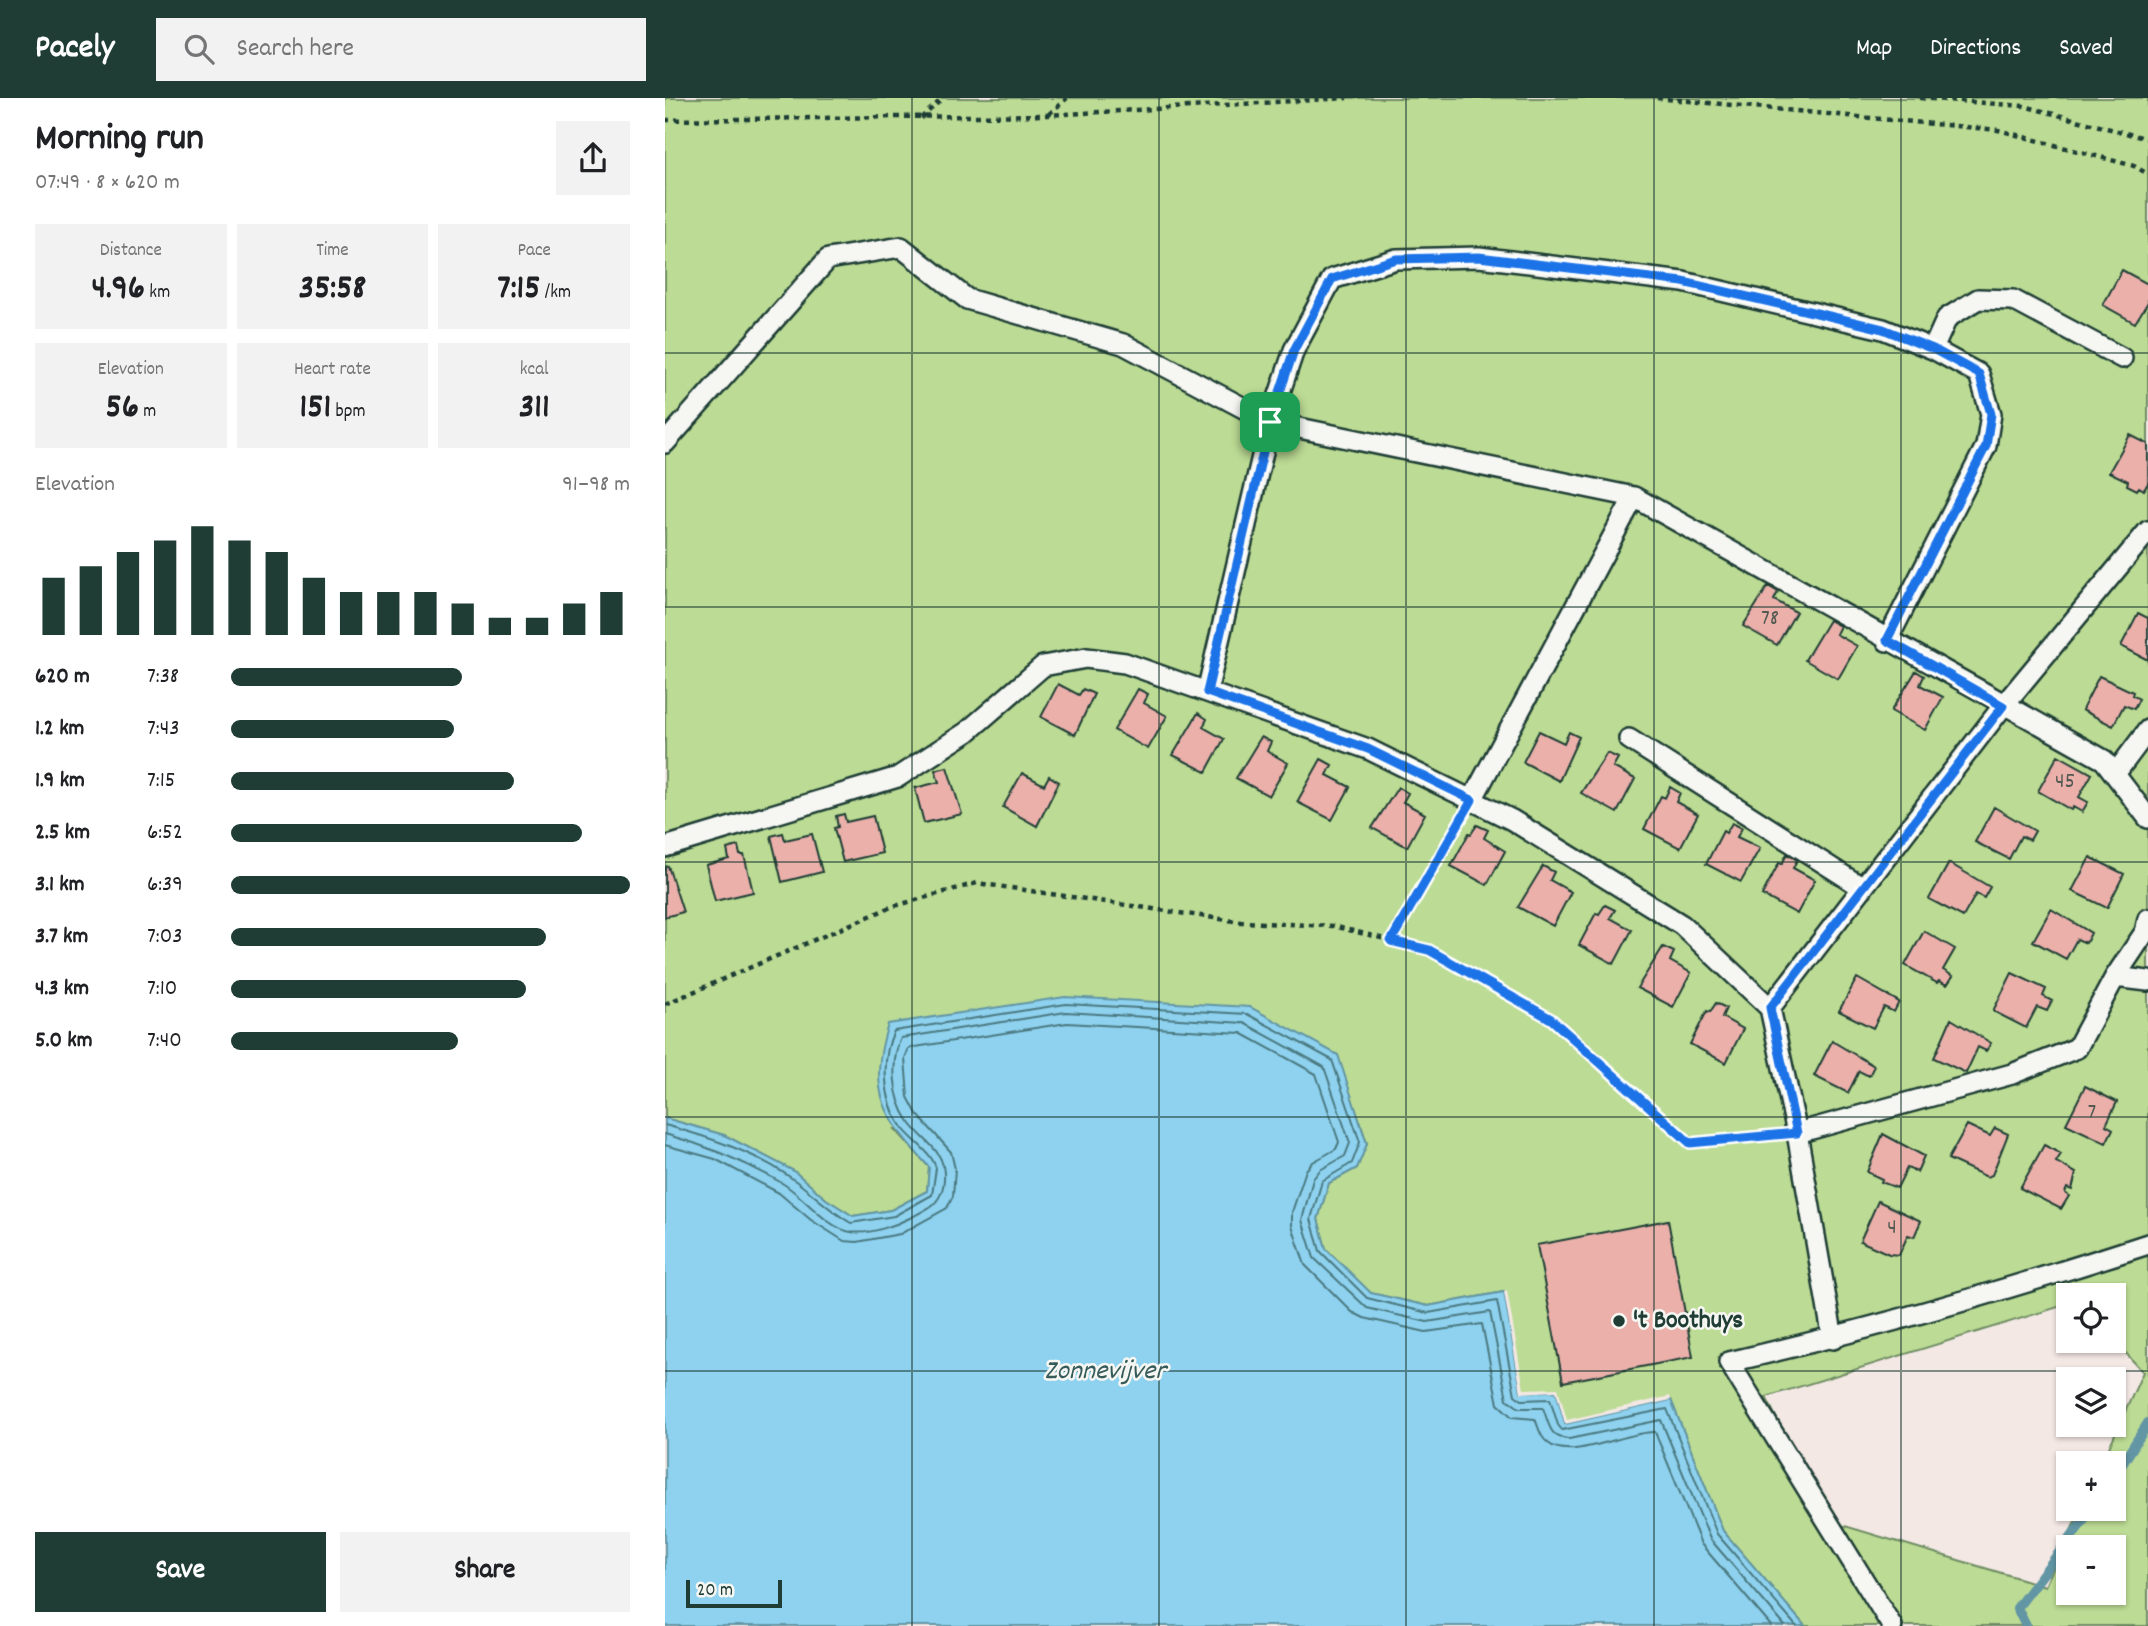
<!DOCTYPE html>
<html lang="en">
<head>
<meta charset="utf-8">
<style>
	:root { --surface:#fff; --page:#f2f2f2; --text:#202124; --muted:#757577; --accent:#1f3d34 }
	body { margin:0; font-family:Dekko,sans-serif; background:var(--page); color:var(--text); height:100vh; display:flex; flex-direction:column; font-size:26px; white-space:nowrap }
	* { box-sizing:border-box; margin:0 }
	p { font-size:23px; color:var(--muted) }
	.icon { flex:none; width:38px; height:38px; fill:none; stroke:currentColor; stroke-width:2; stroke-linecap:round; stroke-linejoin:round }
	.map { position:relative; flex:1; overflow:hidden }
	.drawer { display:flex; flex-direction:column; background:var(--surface); width:665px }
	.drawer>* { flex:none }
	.tools { position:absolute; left:1391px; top:1185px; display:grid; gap:14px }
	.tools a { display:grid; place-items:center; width:70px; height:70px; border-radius:0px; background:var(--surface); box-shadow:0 2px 5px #0004; font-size:35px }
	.scale { position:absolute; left:21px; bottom:18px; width:96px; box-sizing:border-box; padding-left:7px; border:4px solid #1f3d34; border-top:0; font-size:19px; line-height:24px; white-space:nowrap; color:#1f3d34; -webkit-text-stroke:5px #f6f6f2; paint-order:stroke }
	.pin { position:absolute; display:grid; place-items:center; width:60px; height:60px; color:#fff; margin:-30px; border-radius:14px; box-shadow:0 4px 10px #0006 }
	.round { display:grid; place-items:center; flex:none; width:74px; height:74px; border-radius:0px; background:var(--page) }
	.summary { display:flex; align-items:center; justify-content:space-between; height:119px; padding:0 35px }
	h1 { font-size:38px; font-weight:700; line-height:52px }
	.metrics { display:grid; grid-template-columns:repeat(3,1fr); gap:10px; height:119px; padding:7px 35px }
	.metrics div { display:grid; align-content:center; border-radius:0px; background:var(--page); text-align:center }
	.metrics b { font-size:35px; font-weight:700 }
	.metrics small { font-size:19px; font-weight:400 }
	.metrics p { font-size:19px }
	.chart { height:196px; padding:14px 35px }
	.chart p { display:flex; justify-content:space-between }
	.chart svg { width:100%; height:126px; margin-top:7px; stroke:var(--accent); stroke-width:6 }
	.primary-button { display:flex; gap:14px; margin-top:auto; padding:14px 35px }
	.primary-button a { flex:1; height:80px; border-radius:0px; background:var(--accent); color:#fff; font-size:28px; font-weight:700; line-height:80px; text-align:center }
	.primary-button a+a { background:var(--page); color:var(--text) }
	ul { padding:0 35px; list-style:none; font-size:23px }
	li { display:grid; grid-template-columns:112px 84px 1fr; align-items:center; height:52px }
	li i { height:18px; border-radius:9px; background:var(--accent) }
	header { display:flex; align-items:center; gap:42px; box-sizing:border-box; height:98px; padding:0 35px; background:var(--accent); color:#fff }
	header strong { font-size:33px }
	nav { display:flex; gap:38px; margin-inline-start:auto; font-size:24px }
	.search { width:490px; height:63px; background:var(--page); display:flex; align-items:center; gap:18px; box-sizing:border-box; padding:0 24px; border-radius:0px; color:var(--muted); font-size:26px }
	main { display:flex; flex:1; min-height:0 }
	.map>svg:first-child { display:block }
	.green { fill:#bcdb94; stroke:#6e8c64; stroke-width:2; fill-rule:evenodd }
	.water { fill:#8ed2f0; stroke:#6296a5; stroke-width:2 }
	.pier { fill:#f4e8e4 }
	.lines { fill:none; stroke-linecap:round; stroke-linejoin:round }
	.shore { stroke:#4b797f; stroke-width:2 }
	.stream { stroke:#6296a5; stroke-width:10 }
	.building { fill:#ecb0ab; stroke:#1f3d34; stroke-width:2 }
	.service-casing { stroke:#1f3d34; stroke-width:24 }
	.path { stroke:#1f3d34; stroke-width:4.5; stroke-dasharray:5 5; stroke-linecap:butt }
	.service { stroke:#f6f6f2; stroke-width:19 }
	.route-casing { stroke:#fff; stroke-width:14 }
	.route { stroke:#1a73e8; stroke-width:9 }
	.grid { fill:none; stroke:#1f3d34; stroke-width:2; stroke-opacity:0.55 }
	.poi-dot { fill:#1f3d34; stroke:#f6f6f2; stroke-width:2.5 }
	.labels { text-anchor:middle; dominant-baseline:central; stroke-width:5; stroke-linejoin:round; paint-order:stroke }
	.number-label { font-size:23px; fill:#525a52 }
	.poi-label { font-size:26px; font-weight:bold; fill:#1f3d34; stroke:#f6f6f2; text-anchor:start }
	.water-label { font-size:28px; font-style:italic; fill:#355b5a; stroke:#f6f6f2 }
</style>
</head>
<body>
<header>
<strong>Pacely</strong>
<div class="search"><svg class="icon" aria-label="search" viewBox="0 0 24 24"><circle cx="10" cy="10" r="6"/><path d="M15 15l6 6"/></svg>Search here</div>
<nav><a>Map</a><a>Directions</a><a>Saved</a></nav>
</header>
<main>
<section class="drawer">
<div class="summary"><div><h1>Morning run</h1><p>07:49 · 8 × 620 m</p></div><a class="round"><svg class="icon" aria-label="share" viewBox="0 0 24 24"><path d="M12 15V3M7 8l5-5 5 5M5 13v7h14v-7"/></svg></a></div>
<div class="metrics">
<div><p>Distance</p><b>4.96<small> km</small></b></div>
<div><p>Time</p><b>35:58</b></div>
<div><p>Pace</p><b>7:15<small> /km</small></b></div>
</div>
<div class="metrics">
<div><p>Elevation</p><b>56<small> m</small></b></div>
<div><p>Heart rate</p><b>151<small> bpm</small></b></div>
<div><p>kcal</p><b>311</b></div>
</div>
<div class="chart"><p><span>Elevation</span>91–98 m</p>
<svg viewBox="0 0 160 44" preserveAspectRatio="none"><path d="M5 44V24M15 44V20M25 44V15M35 44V11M45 44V6M55 44V11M65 44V15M75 44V24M85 44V29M95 44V29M105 44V29M115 44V33M125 44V38M135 44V38M145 44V33M155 44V29"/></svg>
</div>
<ul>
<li><b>620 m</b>7:38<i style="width:58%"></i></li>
<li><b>1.2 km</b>7:43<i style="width:56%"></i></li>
<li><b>1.9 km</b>7:15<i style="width:71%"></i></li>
<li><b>2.5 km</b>6:52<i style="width:88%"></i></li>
<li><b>3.1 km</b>6:39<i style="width:100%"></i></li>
<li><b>3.7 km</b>7:03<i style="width:79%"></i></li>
<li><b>4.3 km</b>7:10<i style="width:74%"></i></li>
<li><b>5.0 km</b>7:40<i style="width:57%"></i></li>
</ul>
<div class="primary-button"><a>Save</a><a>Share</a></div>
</section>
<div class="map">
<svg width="1483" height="1528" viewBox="0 0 1483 1528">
	<rect width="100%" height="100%" fill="#f4e8e4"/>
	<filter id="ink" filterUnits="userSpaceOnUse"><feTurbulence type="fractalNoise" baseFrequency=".0143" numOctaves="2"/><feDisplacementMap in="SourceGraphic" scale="14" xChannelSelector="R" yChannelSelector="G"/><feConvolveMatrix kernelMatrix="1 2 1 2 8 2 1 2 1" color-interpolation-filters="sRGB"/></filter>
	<g filter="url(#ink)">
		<!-- green -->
		<path class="green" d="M0,0H1483V1528H1140L1058,1433L1006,1302L900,1326L856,1295L839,1194L763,1208L705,1195L661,1151L653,1121L664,1085L692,1070L702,1045L672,957L230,1031L264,1069L262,1093L226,1112L188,1118L161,1101L129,1073L59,1037L0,1020ZM1404,1197H1449V1242L1478,1274L1437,1365H1449V1410L1416,1411L1380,1488L1163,1423L1101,1299L1403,1206ZM1404,1449H1449V1494H1404Z"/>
		<!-- water -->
		<path class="water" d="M400,899L585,909L673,957L702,1046L692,1070L664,1085L653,1121L661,1151L706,1195L763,1208L839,1194L856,1294L891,1293L900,1326L1006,1302L1058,1433L1140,1528H0V1020L59,1037L129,1073L161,1101L188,1118L226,1112L262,1093L264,1069C219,1019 202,995 223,926Z"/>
		<!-- pier -->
		<path class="pier" d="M842,1193L859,1291L893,1290L902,1322L1005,1298L1006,1302L900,1326L891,1293L856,1295L839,1194Z"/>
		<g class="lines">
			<!-- shore -->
			<path class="shore" d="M0,1027C43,1039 87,1053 125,1079C146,1093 163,1112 186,1125L229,1118L267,1097L271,1070C266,1053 246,1042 236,1028C218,1002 216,960 229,933L401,906L582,916L667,962L695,1044L687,1065L657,1083L646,1121L655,1153L702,1200L763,1215L832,1203L850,1297L857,1302L885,1301L893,1327L897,1332L1002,1311L1052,1436L1131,1528
				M0,1036C42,1048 79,1063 117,1085C138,1097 161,1130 186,1134C205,1137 231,1127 247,1119C266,1109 277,1105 279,1082C281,1050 258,1045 243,1022C228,1000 225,963 236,940L401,914L579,925L659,969L685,1045L680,1058L655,1072L648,1081L637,1122L649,1160L702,1210L762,1224L825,1214L842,1301L854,1310H878C884,1325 884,1341 904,1341L996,1322L1045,1441L1120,1528
				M0,1047L50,1061L114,1095L146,1122L179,1143L192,1144L235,1136L282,1110L288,1098L290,1071L286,1054L252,1016L243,999L240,960L244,950L402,925L576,935L651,976L674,1044L671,1051L648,1064L641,1072L627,1114V1128L640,1167L687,1214L699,1220L761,1234L817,1226L833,1306L847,1319L870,1321C874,1330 875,1339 883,1345C905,1364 962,1333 990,1334L1036,1446L1106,1528"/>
			<!-- stream -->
			<path class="stream" d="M1449,1379L1483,1325
				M1361,1528L1352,1510L1428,1410"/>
		</g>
		<!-- building -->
		<path class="building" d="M1457,172L1483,186V204L1470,225L1438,207Z
			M1465,337L1483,346V385L1479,392L1474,389L1472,392L1462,387L1463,383L1444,374Z
			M1103,488L1113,494L1109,502L1131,514L1112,547L1078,528Z
			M1473,515L1483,520V562L1456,548Z
			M1164,522L1175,528L1171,536L1192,548L1173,581L1140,562Z
			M1251,573L1259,578L1255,587L1278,599L1260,632L1226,613Z
			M1434,578L1468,594L1467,597L1474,601L1469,611L1459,607L1448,628L1417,612Z
			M393,586L414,597L418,591L429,596L410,637L376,619Z
			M473,591L483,596L479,605L502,618L483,651L449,632Z
			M533,615L542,621L538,629L559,641L541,674L508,657Z
			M874,633L899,645L904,634L914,639L894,683L858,664Z
			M596,639L606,644L602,653L623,665L604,698L571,680Z
			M942,655L953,660L948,669L970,681L952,715L916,695Z
			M1393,657L1427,676L1414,699L1423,704L1417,714L1408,709L1406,712L1373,693Z
			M656,661L667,667L662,677L685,689L667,722L632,704Z
			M282,669L297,716L259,725L250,690L274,684L270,672Z
			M357,675L379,687L384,678L394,684L372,728L338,709Z
			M733,689L743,695L738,704L760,716L742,749L707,730Z
			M1005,689L1015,695L1011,704L1033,716L1015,750L979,731L996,698L1000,700Z
			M1329,709L1370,733L1365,742L1356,738L1344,761L1310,744Z
			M179,716L181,724L208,718L217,755L178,764L169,730L173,729L171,718Z
			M1067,725L1077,730L1072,739L1095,750L1076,784L1041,766L1058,733L1061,735Z
			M812,727L823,732L819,740L840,753L822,787L786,768L804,735L806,736Z
			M118,735L120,742L147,736L157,774L117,784L106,738Z
			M73,748L75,757H79L88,794L50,803L41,767L64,761L62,751Z
			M1122,756L1132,762L1128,770L1150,782L1132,816L1097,797L1114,765L1117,766Z
			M1425,759L1459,776L1442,810L1407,793Z
			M1284,765L1325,789L1319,800L1311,796L1298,819L1264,801Z
			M3,768L18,814L0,819V769Z
			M878,768L889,774L885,782L906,794L888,828L853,809Z
			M940,807L950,812L945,820L967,832L949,866L914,847L931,815L934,816Z
			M1386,811L1426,835L1421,845L1412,841L1401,861L1368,843Z
			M1259,833L1290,851L1278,872L1288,878L1282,887L1274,883L1272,885L1240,867Z
			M998,849L1009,854L1005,863L1026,875L1008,909L972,890Z
			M1347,875L1381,891L1378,898L1387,903L1382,913L1372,909L1361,930L1328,913Z
			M1192,880L1234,904L1229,914L1219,909L1208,930L1174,913Z
			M1051,905L1061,910L1057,919L1078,931L1061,965L1025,946L1042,913L1045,914Z
			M1286,921L1326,945L1321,953L1313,949L1301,975L1269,960Z
			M1167,943L1209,968L1204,978L1194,973L1183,995L1149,978Z
			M1420,988L1452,1004L1441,1027L1448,1031L1441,1045L1401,1026Z
			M1302,1027L1325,1038L1330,1030L1343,1036L1327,1077L1322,1079L1283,1061Z
			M1218,1036L1259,1058L1252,1074L1242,1070L1232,1090L1216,1084L1217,1081L1202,1074Z
			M1379,1047L1396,1056L1391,1064L1411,1075L1407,1092L1402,1090L1400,1095L1404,1098L1396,1111L1355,1090Z
			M1213,1103L1256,1123L1249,1139L1243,1137L1234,1157L1224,1156L1195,1143Z
			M1003,1122L1028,1259L898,1284L872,1147Z"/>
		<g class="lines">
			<!-- service casing -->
			<g class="service-casing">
				<path id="service" d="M1268,251L1282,220L1313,201L1348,202L1457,260
					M0,345L163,161L236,149L302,201L458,246L605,324L969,399
					M542,594L605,324L629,252L667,181L731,161L814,159L1018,184L1218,231L1268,251L1314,276L1326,316L1321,348L1222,543
					M964,641L1198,790
					M1450,676L1483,632
					M807,702L969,399L1439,662L1483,720
					M0,749L233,679L302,634L378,568L421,560L460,565L703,651L847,722L1017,827L1105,910L1132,1035L1168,1241
					M1450,879L1480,834L1483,821
					M1105,910L1338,608L1483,433
					M1132,1035L1347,976L1412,950L1450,879L1483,883
					M1227,1528L1064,1264C1206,1232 1345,1191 1483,1146"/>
			</g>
			<!-- path -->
			<path class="path" d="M992,0L1333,32L1469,68L1483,76
				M1255,0L1359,8L1483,41
				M384,16L402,0
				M256,20L278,0
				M0,22L383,17L682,0
				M726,843L795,724
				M0,906L226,809L312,785L576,824L668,828L764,852L886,921L1025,1045L1109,1037"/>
			<!-- service -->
			<use href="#service" class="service"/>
		</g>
	</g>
	<g class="lines" filter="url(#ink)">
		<!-- route casing -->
		<g class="route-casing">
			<path id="route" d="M814,159L1018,184L1118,207L1218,231L1268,251L1314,276L1326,316L1321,348L1222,542L1338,608L1105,910L1132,1035L1025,1045L886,921L764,852L726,843L807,702L703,651L542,594L605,324L629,252L667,181L731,161Z"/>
		</g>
		<!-- route -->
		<use href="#route" class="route"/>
	</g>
	<!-- grid -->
	<path class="grid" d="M247,0V1528M494,0V1528M741,0V1528M989,0V1528M1236,0V1528M0,255H1483M0,509H1483M0,764H1483M0,1019H1483M0,1273H1483"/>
	<!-- markers -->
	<circle class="poi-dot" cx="954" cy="1223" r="7"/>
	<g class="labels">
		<!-- number labels -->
		<g class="number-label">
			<text x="1105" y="521">78</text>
			<text x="1400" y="684">45</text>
			<text x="1427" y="1015">7</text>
			<text x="1227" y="1130">4</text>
		</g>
		<!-- poi labels -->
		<g class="poi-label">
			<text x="968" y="1223">'t Boothuys</text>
		</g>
		<!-- water labels -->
		<g class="water-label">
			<text x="440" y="1275">Zonnevijver</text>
		</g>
	</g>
</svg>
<div class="tools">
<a><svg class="icon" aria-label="locate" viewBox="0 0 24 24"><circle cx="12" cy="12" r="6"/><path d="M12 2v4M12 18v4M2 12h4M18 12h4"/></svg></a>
<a><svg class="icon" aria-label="layers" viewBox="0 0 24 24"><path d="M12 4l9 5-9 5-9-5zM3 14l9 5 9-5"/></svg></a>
<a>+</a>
<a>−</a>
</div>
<div class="scale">20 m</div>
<div class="pin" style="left:605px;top:324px;background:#1e9e55"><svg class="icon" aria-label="arrive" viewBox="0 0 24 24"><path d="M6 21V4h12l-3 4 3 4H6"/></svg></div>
</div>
</main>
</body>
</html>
